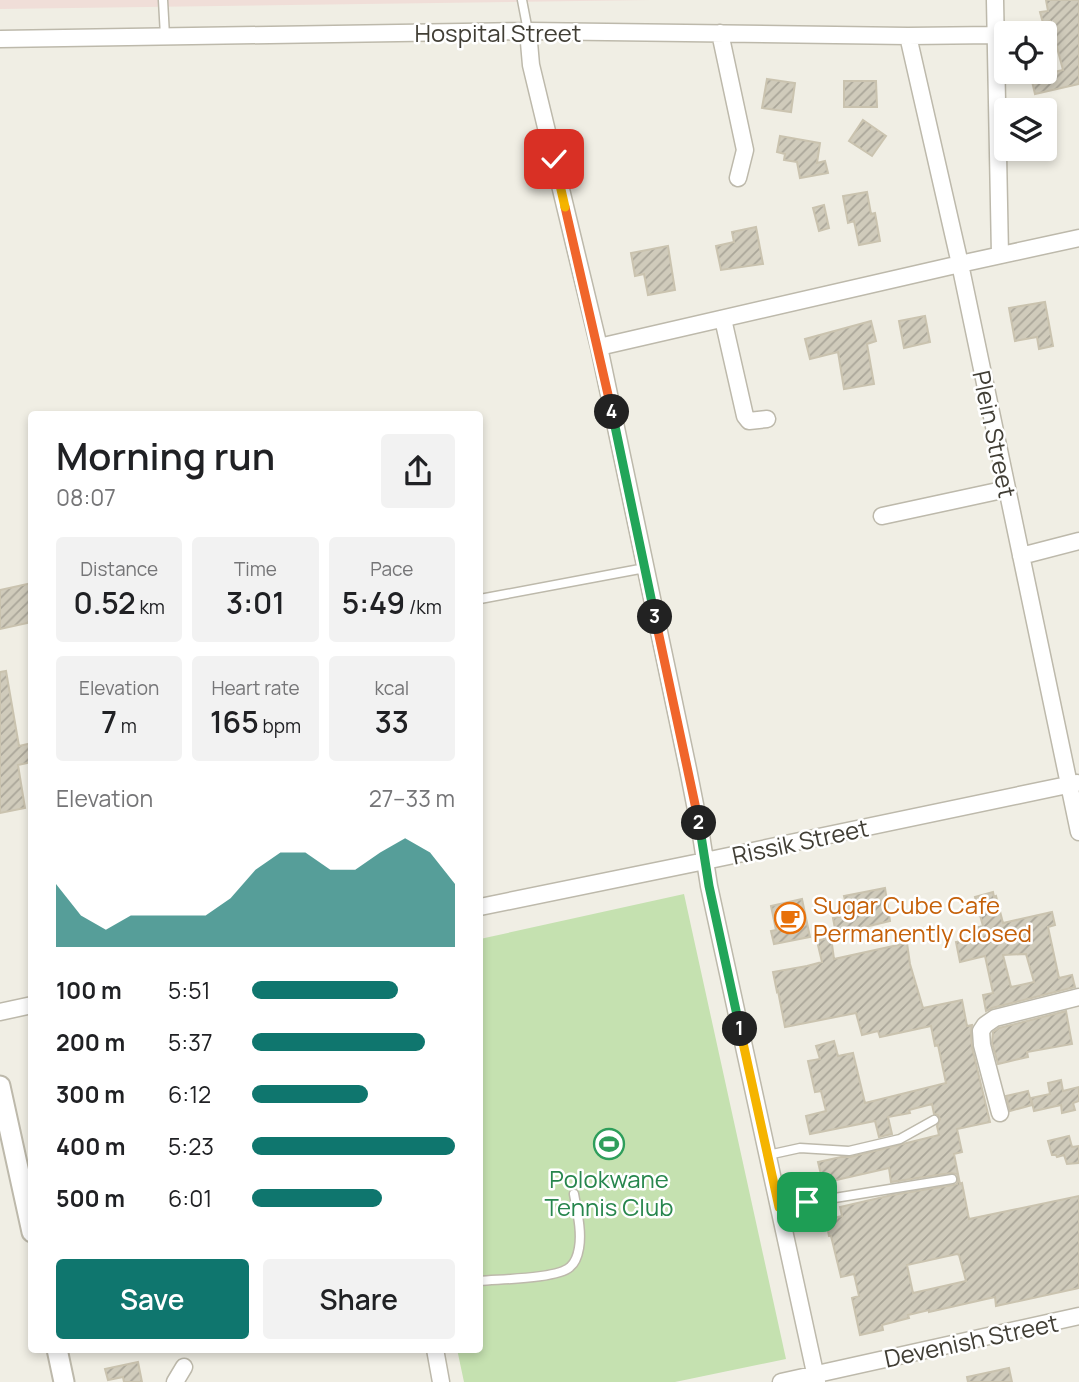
<!DOCTYPE html>
<html lang="en">
<head>
<meta charset="utf-8">
<style>
	:root { --surface:#fff; --page:#f2f2f2; --text:#202124; --muted:#757577; --accent:#0f766e }
	body { margin:0; font-family:Manrope,sans-serif; background:var(--page); color:var(--text); height:100vh; display:flex; flex-direction:column; font-size:26px; white-space:nowrap }
	* { box-sizing:border-box; margin:0 }
	p { font-size:23px; color:var(--muted) }
	.icon { flex:none; width:38px; height:38px; fill:none; stroke:currentColor; stroke-width:2; stroke-linecap:round; stroke-linejoin:round }
	.map { position:relative; flex:1; overflow:hidden }
	.sheet { position:absolute; left:28px; top:411px; width:455px; height:942px; display:flex; flex-direction:column; background:var(--surface); border-radius:7px; box-shadow:0 4px 10px #0003 }
	.sheet>* { flex:none }
	.buttons { position:absolute; left:994px; top:21px; display:grid; gap:14px }
	.buttons a { display:grid; place-items:center; width:63px; height:63px; border-radius:7px; background:var(--surface); box-shadow:0 4px 10px #0003; font-size:35px }
	.pin { position:absolute; display:grid; place-items:center; width:60px; height:60px; color:#fff; margin:-30px; border-radius:14px; box-shadow:0 4px 10px #0006 }
	.km { position:absolute; width:35px; height:35px; margin:-18px; border-radius:50%; background:#222; color:#fff; font-size:19px; line-height:35px; text-align:center }
	.round { display:grid; place-items:center; flex:none; width:74px; height:74px; border-radius:7px; background:var(--page) }
	.summary { display:flex; align-items:center; justify-content:space-between; height:119px; padding:0 28px }
	h1 { font-size:38px; font-weight:600; line-height:52px }
	.metrics { display:grid; grid-template-columns:repeat(3,1fr); gap:10px; height:119px; padding:7px 28px }
	.metrics div { display:grid; align-content:center; border-radius:7px; background:var(--page); text-align:center }
	.metrics b { font-size:30px; font-weight:600 }
	.metrics small { font-size:19px; font-weight:400 }
	.metrics p { font-size:19px }
	.chart { height:196px; padding:14px 28px }
	.chart p { display:flex; justify-content:space-between }
	.chart svg { width:100%; height:126px; margin-top:7px; fill:var(--accent); opacity:.7 }
	.cta { display:flex; gap:14px; margin-top:auto; padding:14px 28px }
	.cta a { flex:1; height:80px; border-radius:7px; background:var(--accent); color:#fff; font-size:28px; font-weight:600; line-height:80px; text-align:center }
	.cta a+a { background:var(--page); color:var(--text) }
	ul { padding:0 28px; list-style:none; font-size:23px }
	li { display:grid; grid-template-columns:112px 84px 1fr; align-items:center; height:52px }
	li i { height:18px; border-radius:9px; background:var(--accent) }
	.map>svg:first-child { display:block }
	.medical { fill:#f0ded8 }
	.grass { fill:#c5e1b0 }
	.building { fill:url(#building-hatch); stroke:#cac3af; stroke-width:2; fill-rule:evenodd }
	.lines { fill:none; stroke-linecap:round; stroke-linejoin:round }
	.service-casing { stroke:#bdb9ab; stroke-width:11 }
	.minor-casing { stroke:#bdb9ab; stroke-width:19 }
	.tertiary-casing { stroke:#bdb9ab; stroke-width:23 }
	.service { stroke:#fff; stroke-width:8 }
	.minor { stroke:#fff; stroke-width:16 }
	.tertiary { stroke:#fff; stroke-width:19 }
	.split-1-casing { stroke:#fff; stroke-width:14 }
	.split-2-casing { stroke:#fff; stroke-width:14 }
	.split-3-casing { stroke:#fff; stroke-width:14 }
	.split-4-casing { stroke:#fff; stroke-width:14 }
	.split-5-casing { stroke:#fff; stroke-width:14 }
	.split-6-casing { stroke:#fff; stroke-width:14 }
	.split-1 { stroke:#f5b400; stroke-width:9 }
	.split-2 { stroke:#22a559; stroke-width:9 }
	.split-3 { stroke:#f0652b; stroke-width:9 }
	.split-4 { stroke:#22a559; stroke-width:9 }
	.split-5 { stroke:#f0652b; stroke-width:9 }
	.split-6 { stroke:#f5b400; stroke-width:9 }
	.labels { text-anchor:middle; dominant-baseline:central; stroke-width:5; stroke-linejoin:round; paint-order:stroke }
	.street-label { font-size:24px; fill:#413e35; stroke:#fff }
	.food-label { font-size:24px; fill:#c56008; stroke:#fff; text-anchor:start }
	.leisure-label { font-size:24px; fill:#27864d; stroke:#fff }
</style>
</head>
<body>
<div class="map">
<svg width="1079" height="1382" viewBox="0 0 1079 1382">
	<defs>
		<pattern id="building-hatch" width="6" height="6" patternUnits="userSpaceOnUse" patternTransform="scale(1.75)"><rect width="6" height="6" fill="#d0cbbb"/><path d="M-1 1l2-2M0 6l6-6M5 7l2-2" fill="none" stroke="#aaa699"/></pattern>
	</defs>
	<rect width="100%" height="100%" fill="#f0eee4"/>
	<!-- medical -->
	<path class="medical" d="M0,0H651L0,9Z"/>
	<!-- grass -->
	<path class="grass" d="M684,894L786,1359L675,1382H464L457,1349H480V939Z"/>
	<!-- building -->
	<path class="building" d="M1046,0H1079V84L1035,94L1031,77L1063,70L1050,21L1043,23L1040,12L1048,11Z
		M767,79L795,83L791,112L762,108Z
		M844,81H876L877,107H844Z
		M863,120L886,136L872,156L849,141Z
		M780,136L820,143L817,163L825,161L828,173L800,178L797,162L784,160L785,154L777,152Z
		M867,192L871,214L875,213L880,241L859,245L854,221L848,223L843,196Z
		M824,205L829,228L819,231L813,208Z
		M756,227L763,264L721,270L716,246L734,242L732,232Z
		M668,246L675,290L648,295L644,274L635,276L631,253Z
		M1045,302L1053,346L1039,349L1037,337L1015,341L1009,308Z
		M925,316L930,342L904,348L899,321Z
		M871,321L876,341L867,344L874,384L844,389L838,352L810,359L805,339Z
		M32,583V622L0,629V590Z
		M6,671L19,746L32,743V762L18,765L25,808L0,813V672Z
		M885,888L890,921L836,934L833,918L849,915L844,896Z
		M993,892L994,897L996,896L1003,923L1052,912L1055,925L1048,927L1059,978L1072,975L1075,987L992,1008L986,1011L983,995L993,993L985,956L960,962L956,942L972,939L971,929L983,926L975,897ZM1026,954L1034,982L1011,987L1003,955Z
		M802,899L810,937L774,944L771,931L776,930L771,906Z
		M831,937L834,959L907,943L910,964L923,1008L962,1000L967,1026L972,1025L971,1032L972,1047L990,1122L957,1129L962,1152L954,1154L960,1184L962,1183L969,1219L1079,1196V1288L996,1306L995,1297L929,1312V1310L908,1315L909,1318L882,1325L883,1330L860,1335L852,1298L859,1296L854,1274L841,1277L831,1236H829L826,1220L842,1216L840,1207L892,1195L953,1185L957,1184L958,1179L957,1174L951,1173L891,1182L889,1168L823,1183L818,1162L841,1157H850L939,1135L937,1126L940,1119L938,1115L934,1114L932,1104L909,1110L910,1113L888,1117L892,1134L879,1137L875,1121L810,1134L806,1116L826,1111L821,1091L815,1092L808,1061L820,1059L816,1046L834,1041L838,1056L853,1053L865,1103L946,1083L938,1045L935,1046L931,1026L880,1037L878,1031L862,1035L856,1013L785,1027L778,991L777,992L773,972L807,966L822,962L817,941ZM957,1254L959,1255L966,1281L913,1293L907,1265Z
		M1066,1011L1072,1044L1027,1052L1028,1057L998,1064L992,1043L993,1032L999,1028Z
		M1061,1080L1063,1091L1079,1087V1101L1073,1103L1075,1110L1062,1113L1061,1105L1034,1111L1031,1098L1050,1094L1048,1083Z
		M1028,1091L1032,1105L1010,1111L1006,1096Z
		M1069,1136L1072,1147L1079,1146V1163L1067,1164L1064,1155L1057,1157L1056,1155H1052L1048,1141Z
		M138,1362L142,1382H124L123,1377L108,1380L105,1369Z
		M1009,1368L1012,1382H968L967,1377Z"/>
	<g class="lines">
		<!-- service casing -->
		<g class="service-casing">
			<path id="service" d="M163,0L165,36
				M522,0L528,31
				M480,599L645,568
				M768,1155L800,1148L849,1151L900,1139L934,1120
				M779,1207L952,1179
				M480,1281C498,1279 557,1279 570,1267C575,1263 578,1254 579,1248C582,1231 577,1211 574,1194"/>
		</g>
		<!-- minor casing -->
		<g class="minor-casing">
			<path id="minor" d="M995,0L1000,255
				M528,31L531,65L599,347L688,769L701,835L709,886L817,1382
				M720,33L745,150L738,178
				M908,36L960,264L1079,832
				M0,39L528,31L908,36L995,35
				M723,319L745,416L749,421L767,419
				M599,347L960,264L1079,238
				M882,516L1007,489
				M1021,556L1079,541
				M480,907L705,861L1077,783
				M0,1012L32,1005
				M1000,1113L982,1045L981,1031L985,1025L995,1018L1079,997
				M435,1349L441,1382
				M175,1382L184,1367
				M781,1382L1079,1316"/>
		</g>
		<!-- tertiary casing -->
		<g class="tertiary-casing">
			<path id="tertiary" d="M0,1086L32,1232
				M57,1349L64,1382"/>
		</g>
		<!-- service -->
		<use href="#service" class="service"/>
		<!-- minor -->
		<use href="#minor" class="minor"/>
		<!-- tertiary -->
		<use href="#tertiary" class="tertiary"/>
	</g>
	<g class="lines">
		<!-- split-1 casing -->
		<g class="split-1-casing">
			<path id="split-1" d="M740,1029L779,1207L807,1202"/>
		</g>
		<!-- split-2 casing -->
		<g class="split-2-casing">
			<path id="split-2" d="M699,823L709,886L740,1029"/>
		</g>
		<!-- split-3 casing -->
		<g class="split-3-casing">
			<path id="split-3" d="M655,617L699,823"/>
		</g>
		<!-- split-4 casing -->
		<g class="split-4-casing">
			<path id="split-4" d="M612,412L655,617"/>
		</g>
		<!-- split-5 casing -->
		<g class="split-5-casing">
			<path id="split-5" d="M565,207L612,412"/>
		</g>
		<!-- split-6 casing -->
		<g class="split-6-casing">
			<path id="split-6" d="M554,159L565,207"/>
		</g>
		<!-- split-1 -->
		<use href="#split-1" class="split-1"/>
		<!-- split-2 -->
		<use href="#split-2" class="split-2"/>
		<!-- split-3 -->
		<use href="#split-3" class="split-3"/>
		<!-- split-4 -->
		<use href="#split-4" class="split-4"/>
		<!-- split-5 -->
		<use href="#split-5" class="split-5"/>
		<!-- split-6 -->
		<use href="#split-6" class="split-6"/>
	</g>
	<!-- icons -->
	<defs>
		<g id="cafe-ring" transform="scale(1.575)"><circle r="9.5" fill="#fff" stroke="#e8710a" stroke-width="1.5"/><path d="M-5.5-4.5H6V0H3Q3 3.5 0 3.5H-2.5Q-5.5 3.5-5.5 0ZM3-3.2v2h1.7v-2ZM-6 4.5H4V6H-6Z" fill="#e8710a"/></g>
		<g id="stadium-ring" transform="scale(1.575)"><circle r="9.5" fill="#fff" stroke="#2e9e5b" stroke-width="1.5"/><path d="M0-5a6.5 5 0 1 0 0 10a6.5 5 0 1 0 0-10ZM-3.5-1.8h7v3.6h-7Z" fill="#2e9e5b"/></g>
	</defs>
	<g fill-rule="evenodd">
		<use href="#cafe-ring" x="790" y="918"/>
		<use href="#stadium-ring" x="609" y="1144"/>
	</g>
	<g class="labels">
		<!-- street labels -->
		<g class="street-label">
			<text x="498" y="32">Hospital Street</text>
			<text transform="translate(995 434) rotate(78)">Plein Street</text>
			<text transform="translate(800 841) rotate(-12)">Rissik Street</text>
			<text transform="translate(971 1340) rotate(-12)">Devenish Street</text>
		</g>
		<!-- food labels -->
		<g class="food-label">
			<text x="813" y="904">Sugar Cube Cafe<tspan x="813" dy="28">Permanently closed</tspan></text>
		</g>
		<!-- leisure labels -->
		<g class="leisure-label">
			<text x="609" y="1178">Polokwane<tspan x="609" dy="28">Tennis Club</tspan></text>
		</g>
	</g>
</svg>
<div class="buttons">
<a><svg class="icon" aria-label="locate" viewBox="0 0 24 24"><circle cx="12" cy="12" r="6"/><path d="M12 2v4M12 18v4M2 12h4M18 12h4"/></svg></a>
<a><svg class="icon" aria-label="layers" viewBox="0 0 24 24"><path d="M12 4l9 5-9 5-9-5zM3 14l9 5 9-5"/></svg></a>
</div>
<div class="pin" style="left:807px;top:1202px;background:#1e9e55"><svg class="icon" aria-label="arrive" viewBox="0 0 24 24"><path d="M6 21V4h12l-3 4 3 4H6"/></svg></div>
<div class="pin" style="left:554px;top:159px;background:#d93025"><svg class="icon" aria-label="check" viewBox="0 0 24 24"><path d="M5 12l5 5 9-10"/></svg></div>
<b class="km" style="left:740px;top:1029px">1</b>
<b class="km" style="left:699px;top:823px">2</b>
<b class="km" style="left:655px;top:617px">3</b>
<b class="km" style="left:612px;top:412px">4</b>
<section class="sheet">
<div class="summary"><div><h1>Morning run</h1><p>08:07</p></div><a class="round"><svg class="icon" aria-label="share" viewBox="0 0 24 24"><path d="M12 15V3M7 8l5-5 5 5M5 13v7h14v-7"/></svg></a></div>
<div class="metrics">
<div><p>Distance</p><b>0.52<small> km</small></b></div>
<div><p>Time</p><b>3:01</b></div>
<div><p>Pace</p><b>5:49<small> /km</small></b></div>
</div>
<div class="metrics">
<div><p>Elevation</p><b>7<small> m</small></b></div>
<div><p>Heart rate</p><b>165<small> bpm</small></b></div>
<div><p>kcal</p><b>33</b></div>
</div>
<div class="chart"><p><span>Elevation</span>27–33 m</p>
<svg viewBox="0 0 160 44" preserveAspectRatio="none"><path d="M0 44V22L10 33L20 38L30 33L40 33L50 33L60 33L70 27L80 17L90 11L100 11L110 17L120 17L130 11L140 6L150 11L160 22V44z"/></svg>
</div>
<ul>
<li><b>100 m</b>5:51<i style="width:72%"></i></li>
<li><b>200 m</b>5:37<i style="width:85%"></i></li>
<li><b>300 m</b>6:12<i style="width:57%"></i></li>
<li><b>400 m</b>5:23<i style="width:100%"></i></li>
<li><b>500 m</b>6:01<i style="width:64%"></i></li>
</ul>
<div class="cta"><a>Save</a><a>Share</a></div>
</section>
</div>
</body>
</html>
